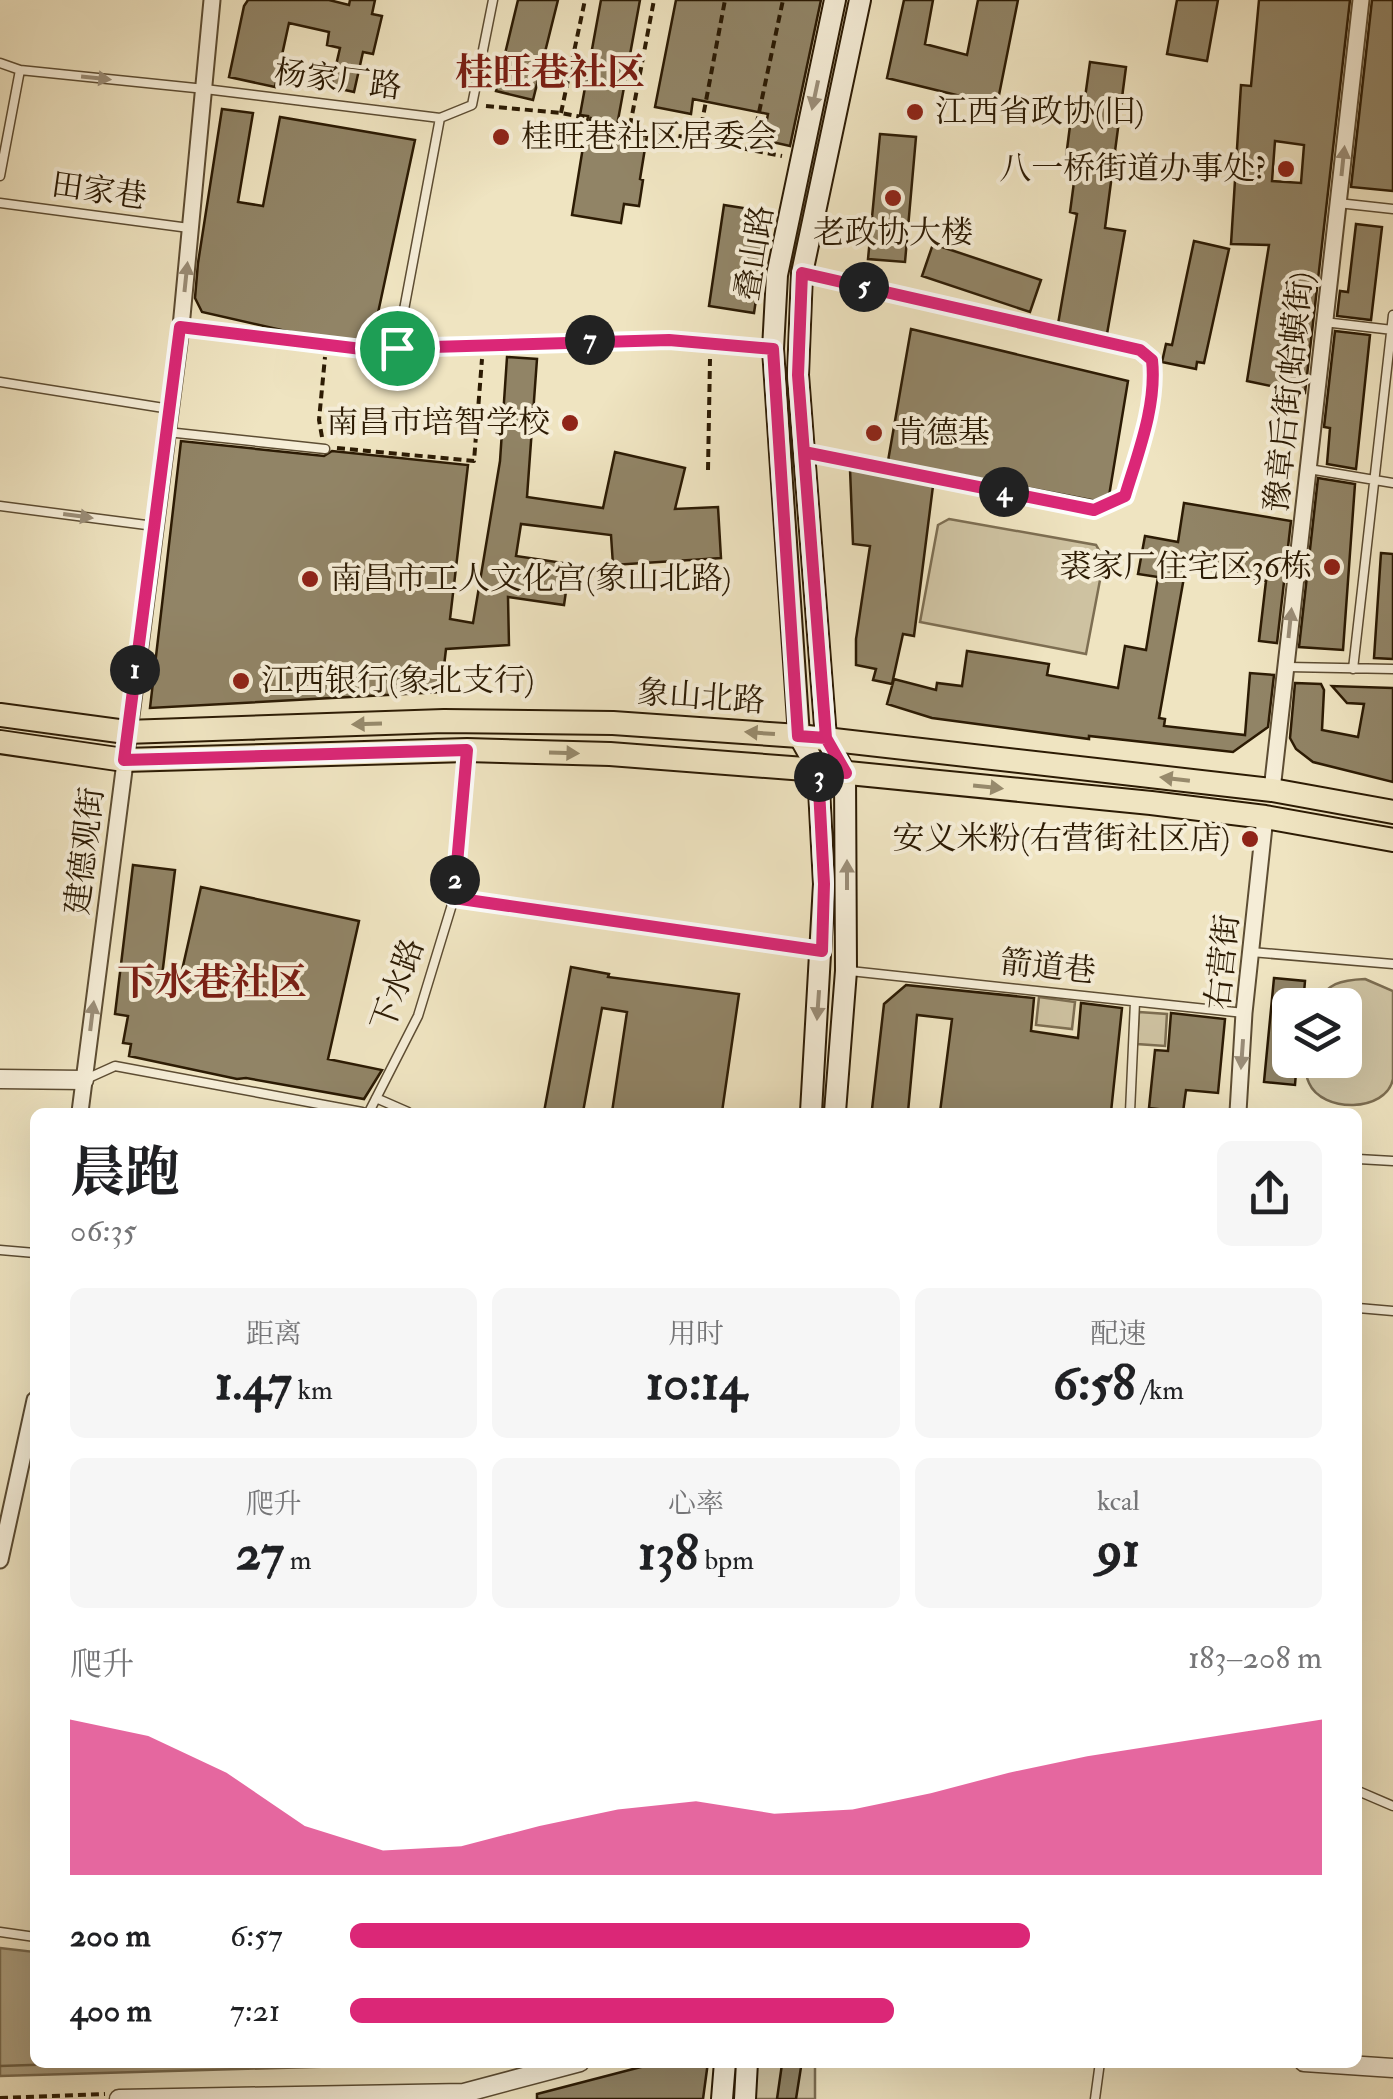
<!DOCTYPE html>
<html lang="zh">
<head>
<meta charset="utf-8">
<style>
	:root { --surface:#fff; --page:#f6f6f6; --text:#202124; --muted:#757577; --accent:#db2777 }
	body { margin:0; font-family:"IM FELL Double Pica","Noto Serif SC",serif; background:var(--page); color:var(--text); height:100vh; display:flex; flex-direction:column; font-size:38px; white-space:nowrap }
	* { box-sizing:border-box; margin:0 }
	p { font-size:32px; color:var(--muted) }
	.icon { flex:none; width:55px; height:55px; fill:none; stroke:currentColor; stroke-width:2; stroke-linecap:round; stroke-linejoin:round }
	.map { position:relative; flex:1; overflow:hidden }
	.details { position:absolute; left:30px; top:1108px; width:1332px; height:960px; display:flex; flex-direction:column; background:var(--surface); border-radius:15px; box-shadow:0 10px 40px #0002 }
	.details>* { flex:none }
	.controls { position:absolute; left:1272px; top:988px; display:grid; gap:20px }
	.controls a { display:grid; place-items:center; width:90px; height:90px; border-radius:15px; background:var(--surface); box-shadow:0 10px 40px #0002; font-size:50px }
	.pin { position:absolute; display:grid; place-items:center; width:85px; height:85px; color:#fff; margin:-42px; border:5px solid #fff; border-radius:50%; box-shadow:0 2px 10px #0007 }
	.km { position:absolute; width:50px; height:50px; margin:-25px; border-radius:50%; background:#222; color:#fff; font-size:28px; line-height:50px; text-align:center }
	.round { display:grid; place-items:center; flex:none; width:105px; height:105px; border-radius:15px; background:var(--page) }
	.head { display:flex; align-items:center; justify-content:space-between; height:170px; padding:0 40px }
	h1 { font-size:55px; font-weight:700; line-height:75px }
	.stats { display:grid; grid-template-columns:repeat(3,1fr); gap:15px; height:170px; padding:10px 40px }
	.stats div { display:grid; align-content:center; border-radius:15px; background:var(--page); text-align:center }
	.stats b { font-size:50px; font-weight:700 }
	.stats small { font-size:28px; font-weight:400 }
	.stats p { font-size:28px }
	.chart { height:280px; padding:20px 40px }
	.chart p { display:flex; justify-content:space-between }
	.chart svg { width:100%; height:180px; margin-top:10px; fill:var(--accent); opacity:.7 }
	ul { padding:0 40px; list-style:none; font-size:32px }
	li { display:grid; grid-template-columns:160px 120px 1fr; align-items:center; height:75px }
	li i { height:25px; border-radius:12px; background:var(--accent) }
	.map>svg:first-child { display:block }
	.green { fill:#cec2a1; stroke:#7d6e52; stroke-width:2.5 }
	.water { fill:#ada081; stroke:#796b4f; stroke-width:2.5 }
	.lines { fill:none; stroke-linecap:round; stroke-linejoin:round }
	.shore { stroke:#6c5e42; stroke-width:2.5 }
	.building { fill:#918466; stroke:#2c1b04; stroke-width:2.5; fill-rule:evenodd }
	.service-casing { stroke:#5d4d33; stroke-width:11 }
	.minor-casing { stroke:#5d4d33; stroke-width:19 }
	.tertiary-casing { stroke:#5d4d33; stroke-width:21 }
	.secondary-casing { stroke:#2c1b04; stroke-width:24 }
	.primary-casing { stroke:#2c1b04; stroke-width:26 }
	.path { stroke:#2c1b04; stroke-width:4; stroke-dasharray:8 5; stroke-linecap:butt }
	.service { stroke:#f5edd7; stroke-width:8 }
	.minor { stroke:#f5edd7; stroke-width:15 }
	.tertiary { stroke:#f5edd7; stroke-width:18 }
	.secondary { stroke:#f5edd7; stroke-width:20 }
	.primary { stroke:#efe4c1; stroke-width:22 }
	.oneway { fill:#9b8e78 }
	.oneway2 { fill:#978a6c }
	.route-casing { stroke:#fff; stroke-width:20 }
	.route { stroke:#db2777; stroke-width:12 }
	.poi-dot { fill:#8f2418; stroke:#f5edd7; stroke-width:4 }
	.labels { text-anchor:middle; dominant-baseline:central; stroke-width:8; stroke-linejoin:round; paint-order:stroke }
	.street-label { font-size:32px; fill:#2c1b04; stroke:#f5edd7 }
	.poi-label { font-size:32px; fill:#2c1b04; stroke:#f5edd7; text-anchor:start }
	.quarter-label { font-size:38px; font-weight:bold; fill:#7a1f14; stroke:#f5edd7 }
</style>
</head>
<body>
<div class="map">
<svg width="1393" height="2099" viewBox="0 0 1393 2099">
	<rect width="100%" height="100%" fill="#efe4c1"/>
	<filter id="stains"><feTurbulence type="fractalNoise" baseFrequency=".002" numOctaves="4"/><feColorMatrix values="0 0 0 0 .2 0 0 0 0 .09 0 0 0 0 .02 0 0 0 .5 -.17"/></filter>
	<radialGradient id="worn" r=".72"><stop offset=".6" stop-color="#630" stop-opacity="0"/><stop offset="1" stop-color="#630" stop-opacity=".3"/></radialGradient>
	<!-- green -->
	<path class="green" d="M949,519L1096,545L1104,559L1086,654L920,622L938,525Z
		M1365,979L1393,991C1393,1016 1393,1055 1393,1079C1386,1113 1322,1113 1309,1083C1305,1076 1307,1068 1308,1060H1345V1005H1315C1327,983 1341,980 1365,979Z
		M1039,997L1075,1002L1072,1029L1036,1025Z
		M1139,1012L1167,1014L1165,1046L1137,1044Z
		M752,2063H815V2099H752Z"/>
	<!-- water -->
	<path class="water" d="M0,1948L35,1952V2062L448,2063L0,2076Z"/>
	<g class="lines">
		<!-- shore -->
		<path class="shore" d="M0,2066L121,2062"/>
	</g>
	<!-- building -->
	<path class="building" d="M248,0H329L349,5L350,0H375L372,14L382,16L373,54L363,52L354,92L331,87L340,48L327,45L329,32L289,23L275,87L229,77L244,6Z
		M518,0H558L533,100L496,91Z
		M601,0H640L616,131L647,136L640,179L643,180L639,206L624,204L621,223L572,215L588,116L580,115Z
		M676,0H821L790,146L763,140L768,114L693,99L691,114L655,107Z
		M904,0H933L925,44L967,55L978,0H1018L997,105L887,78Z
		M1177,0H1218L1207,61L1167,54Z
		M1259,0H1350L1305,393L1247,381L1269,245L1231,244L1241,85L1251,86ZM1275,141L1304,145L1301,183L1272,181Z
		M1372,0H1393V191L1351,187Z
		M1090,62L1126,67L1105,228L1125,231L1107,334L1058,324L1077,214L1070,212L1076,167L1065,165L1072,110L1083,112Z
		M222,109L253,113L238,202L263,206L280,117L415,140L375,327L364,342L299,334L202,312L195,298L198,263Z
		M880,134L916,137L905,262L868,259Z
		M724,205L769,212L754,313L709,306Z
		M1356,224L1382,227L1371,320L1337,316L1340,291L1348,292Z
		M1194,241L1229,249L1204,363L1197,362L1196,369L1162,362L1166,344L1172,345Z
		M933,244L1041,280L1030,312L922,276Z
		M911,329L1128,381L1109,496L1096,501L888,461Z
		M1335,331L1370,335L1356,469L1327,464L1330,428L1324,427Z
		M507,357L537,359L527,497L603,508L615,452L685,468L675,509L718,507L721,558L613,565L611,535L521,524L516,556L570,564L564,605L508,597L509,645L446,649L441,692L150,708L181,441L324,456L332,451L468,465L450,619L473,623L500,461Z
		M850,469L933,486L914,636L903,634L892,684L873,680L876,669L856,665V639L870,546L853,544Z
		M1318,478L1355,484L1343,650L1299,647Z
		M1184,503L1291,521L1277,643L1259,641L1266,581L1186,566L1159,718L1165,719L1164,726L1245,735L1250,673L1274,675L1268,727L1233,752L1089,736V739L932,718L887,704L894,679L936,690L937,683L962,686L967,651L1049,664L1047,675L1118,688L1125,646L1146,650L1158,577L1138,574L1145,536L1178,542Z
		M1381,553L1393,554V659L1374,658Z
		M1295,683L1321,684L1324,690L1322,730L1358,737L1364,704L1347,703L1332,686L1393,688V782L1313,762L1296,749L1290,738Z
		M133,865L175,870L162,976L180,979L201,887L359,921L328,1059L382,1070L364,1099L246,1078L237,1079L129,1056L131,1044L123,1043L128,1016L115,1014Z
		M571,967L609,974L608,977L739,994L722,1112H612L627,1012L602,1008L583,1112H544Z
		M1274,978L1305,981L1303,1005H1290V1060H1297L1295,1085L1264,1082Z
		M906,985L1034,998L1031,1031L1078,1038L1081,1003L1122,1008L1111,1112H940L952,1019L917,1015L908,1112L872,1109L884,1004Z
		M1171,1013L1225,1019L1218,1093L1186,1090L1183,1112L1149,1108L1155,1050L1168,1051Z
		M660,2062H708L703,2099H537V2094Z
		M782,2064L801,2067L796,2099H777Z"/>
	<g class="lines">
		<!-- service casing -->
		<g class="service-casing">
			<path id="service" d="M0,63L20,70L205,89L440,118L472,105L493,0
				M0,176L20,70
				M0,203L189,228
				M1338,203L1393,209
				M802,273L1140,351L1153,360C1156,405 1138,453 1125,496L1094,511L806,452
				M1324,322L1393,330
				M181,327L370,350L594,340L669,341L769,348
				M397,347L440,118
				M0,382L170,409
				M167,432L325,449
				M1309,469L1393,483
				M0,506L154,526
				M1288,667L1393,669
				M1353,669L1393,315
				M454,898L818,950
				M1251,952L1393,964
				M850,971L1244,1013
				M84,1080L115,1066L362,1112
				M376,1098L408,1112
				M369,1112L418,1016L454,898L467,754
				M1130,1112L1135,1002
				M1358,1159L1393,1161
				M0,1250L35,1253
				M1358,1308L1393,1311
				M1358,1791L1393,1806
				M0,1932L35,1937
				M1095,2099L1100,2062"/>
		</g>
		<!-- minor casing -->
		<g class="minor-casing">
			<path id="minor" d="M1272,790L1361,0
				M80,1112L181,327L212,0
				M1238,1112L1244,1013L1265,817
				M0,1560L35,1400"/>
		</g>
		<!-- tertiary casing -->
		<g class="tertiary-casing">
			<path id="tertiary" d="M0,1079L84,1080
				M1304,2062L1393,2068
				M119,2099L464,2093L580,2062"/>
		</g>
		<!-- secondary casing -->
		<g class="secondary-casing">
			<path id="secondary" d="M811,1112L824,884L818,770L799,736L773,349L777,275L835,0
				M835,1112L846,971L845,773L826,738L798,375L802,273L860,0
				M722,2099L725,2062
				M745,2099L747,2062"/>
		</g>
		<!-- primary casing -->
		<g class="primary-casing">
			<path id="primary" d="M0,715L126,732L444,721L613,723L799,736L1272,790L1393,812
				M0,742L124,760L467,750L610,754L818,770L1151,803L1265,817L1393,840"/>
		</g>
		<!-- path -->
		<path class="path" d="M486,106L561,113L782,156
			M561,113L585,0
			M630,126L654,0
			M699,138L725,0
			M751,150L783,0
			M322,437L319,420L325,357
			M337,448L474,461L482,359
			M708,470L710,359
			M0,2098L105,2094"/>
		<!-- service -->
		<use href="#service" class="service"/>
		<!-- minor -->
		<use href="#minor" class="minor"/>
		<!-- tertiary -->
		<use href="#tertiary" class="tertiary"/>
		<!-- secondary -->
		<use href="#secondary" class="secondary"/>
		<!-- primary -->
		<use href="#primary" class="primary"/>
	</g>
	<!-- one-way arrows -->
	<defs><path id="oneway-solid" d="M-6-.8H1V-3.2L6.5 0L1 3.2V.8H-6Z" transform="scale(2.5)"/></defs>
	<g class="oneway">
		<use href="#oneway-solid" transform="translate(96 78) rotate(6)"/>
		<use href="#oneway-solid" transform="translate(815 95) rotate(102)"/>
		<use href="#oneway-solid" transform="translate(1343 161) rotate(-84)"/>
		<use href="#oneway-solid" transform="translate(186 277) rotate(-84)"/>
		<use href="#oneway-solid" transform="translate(78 516) rotate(8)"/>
		<use href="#oneway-solid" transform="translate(1290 623) rotate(-84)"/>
		<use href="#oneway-solid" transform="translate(847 875) rotate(-90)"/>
		<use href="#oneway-solid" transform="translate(818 1005) rotate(94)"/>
		<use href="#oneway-solid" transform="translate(92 1016) rotate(-83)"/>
		<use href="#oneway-solid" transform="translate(1242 1054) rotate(94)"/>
	</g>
	<g class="oneway2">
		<use href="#oneway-solid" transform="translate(367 724) rotate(178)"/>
		<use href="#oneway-solid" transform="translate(760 733) rotate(-176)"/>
		<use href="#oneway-solid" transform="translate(564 753) rotate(2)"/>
		<use href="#oneway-solid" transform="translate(1175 779) rotate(-173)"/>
		<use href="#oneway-solid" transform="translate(988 787) rotate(6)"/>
	</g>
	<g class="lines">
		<!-- route casing -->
		<g class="route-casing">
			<path id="route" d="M397,348L370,350L180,327L124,760L467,750L454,898L822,951L824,884L818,770L846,773L826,738L804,452L1094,510L1125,496C1138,453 1157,405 1152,360L1140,350L802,273L798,375L826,738L798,736L773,349L669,340L397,348"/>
		</g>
		<!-- route -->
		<use href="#route" class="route"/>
	</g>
	<!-- markers -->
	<g class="poi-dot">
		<circle cx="915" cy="112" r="10"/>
		<circle cx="501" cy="137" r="10"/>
		<circle cx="1286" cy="169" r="10"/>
		<circle cx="893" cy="198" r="10"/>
		<circle cx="570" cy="423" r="10"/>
		<circle cx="874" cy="433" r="10"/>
		<circle cx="1332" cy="567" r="10"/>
		<circle cx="310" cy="579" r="10"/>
		<circle cx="241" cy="681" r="10"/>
		<circle cx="1250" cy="839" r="10"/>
	</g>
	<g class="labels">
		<!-- street labels -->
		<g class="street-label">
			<text transform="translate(338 80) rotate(7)">杨家厂路</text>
			<text transform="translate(99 191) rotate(8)">田家巷</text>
			<text transform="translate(755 253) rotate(-81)">叠山路</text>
			<text transform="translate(1289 392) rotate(-84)">豫章后街(蛤蟆街)</text>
			<text transform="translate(701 697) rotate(4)">象山北路</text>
			<text transform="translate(85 851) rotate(-83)">建德观街</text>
			<text transform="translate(1223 962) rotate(-84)">右营街</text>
			<text transform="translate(1048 967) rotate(6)">箭道巷</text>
			<text transform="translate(398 985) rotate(-70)">下水路</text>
		</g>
		<!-- poi labels -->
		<g class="poi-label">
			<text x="935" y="112">江西省政协(旧)</text>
			<text x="521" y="137">桂旺巷社区居委会</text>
			<text x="1266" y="169" text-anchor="end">八一桥街道办事处?</text>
			<text x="893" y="233" text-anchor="middle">老政协大楼</text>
			<text x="550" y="423" text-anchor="end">南昌市培智学校</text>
			<text x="894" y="433">肯德基</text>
			<text x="1312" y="567" text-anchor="end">裘家厂住宅区36栋</text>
			<text x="330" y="579">南昌市工人文化宫(象山北路)</text>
			<text x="261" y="681">江西银行(象北支行)</text>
			<text x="1230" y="839" text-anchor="end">安义米粉(右营街社区店)</text>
		</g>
		<!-- quarter labels -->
		<g class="quarter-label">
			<text x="550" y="73">桂旺巷社区</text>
			<text x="212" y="983">下水巷社区</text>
		</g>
	</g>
	<rect width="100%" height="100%" filter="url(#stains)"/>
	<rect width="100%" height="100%" fill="url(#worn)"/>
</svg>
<div class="controls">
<a><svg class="icon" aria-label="layers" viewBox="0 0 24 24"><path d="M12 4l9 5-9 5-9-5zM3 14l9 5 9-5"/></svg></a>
</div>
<div class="pin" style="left:397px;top:348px;background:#1e9e55"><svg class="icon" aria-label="arrive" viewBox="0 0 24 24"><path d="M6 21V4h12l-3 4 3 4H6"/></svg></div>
<b class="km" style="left:135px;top:670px">1</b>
<b class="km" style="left:455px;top:880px">2</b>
<b class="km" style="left:819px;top:777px">3</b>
<b class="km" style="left:1004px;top:492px">4</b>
<b class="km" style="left:864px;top:287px">5</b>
<b class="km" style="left:590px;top:340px">7</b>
<section class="details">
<div class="head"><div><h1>晨跑</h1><p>06:35</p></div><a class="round"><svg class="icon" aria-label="share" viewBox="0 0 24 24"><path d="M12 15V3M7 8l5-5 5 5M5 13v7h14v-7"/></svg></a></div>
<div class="stats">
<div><p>距离</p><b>1.47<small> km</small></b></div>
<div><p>用时</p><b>10:14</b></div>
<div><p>配速</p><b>6:58<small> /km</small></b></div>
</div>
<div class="stats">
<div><p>爬升</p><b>27<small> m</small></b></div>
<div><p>心率</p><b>138<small> bpm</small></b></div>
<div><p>kcal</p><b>91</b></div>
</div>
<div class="chart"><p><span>爬升</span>183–208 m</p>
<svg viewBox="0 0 160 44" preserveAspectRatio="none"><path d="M0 44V6L10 10L20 19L30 32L40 38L50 37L60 32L70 28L80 26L90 29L100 28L110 24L120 19L130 15L140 12L150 9L160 6V44z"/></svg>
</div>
<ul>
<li><b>200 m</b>6:57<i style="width:70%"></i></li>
<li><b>400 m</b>7:21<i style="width:56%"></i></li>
</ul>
</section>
</div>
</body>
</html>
